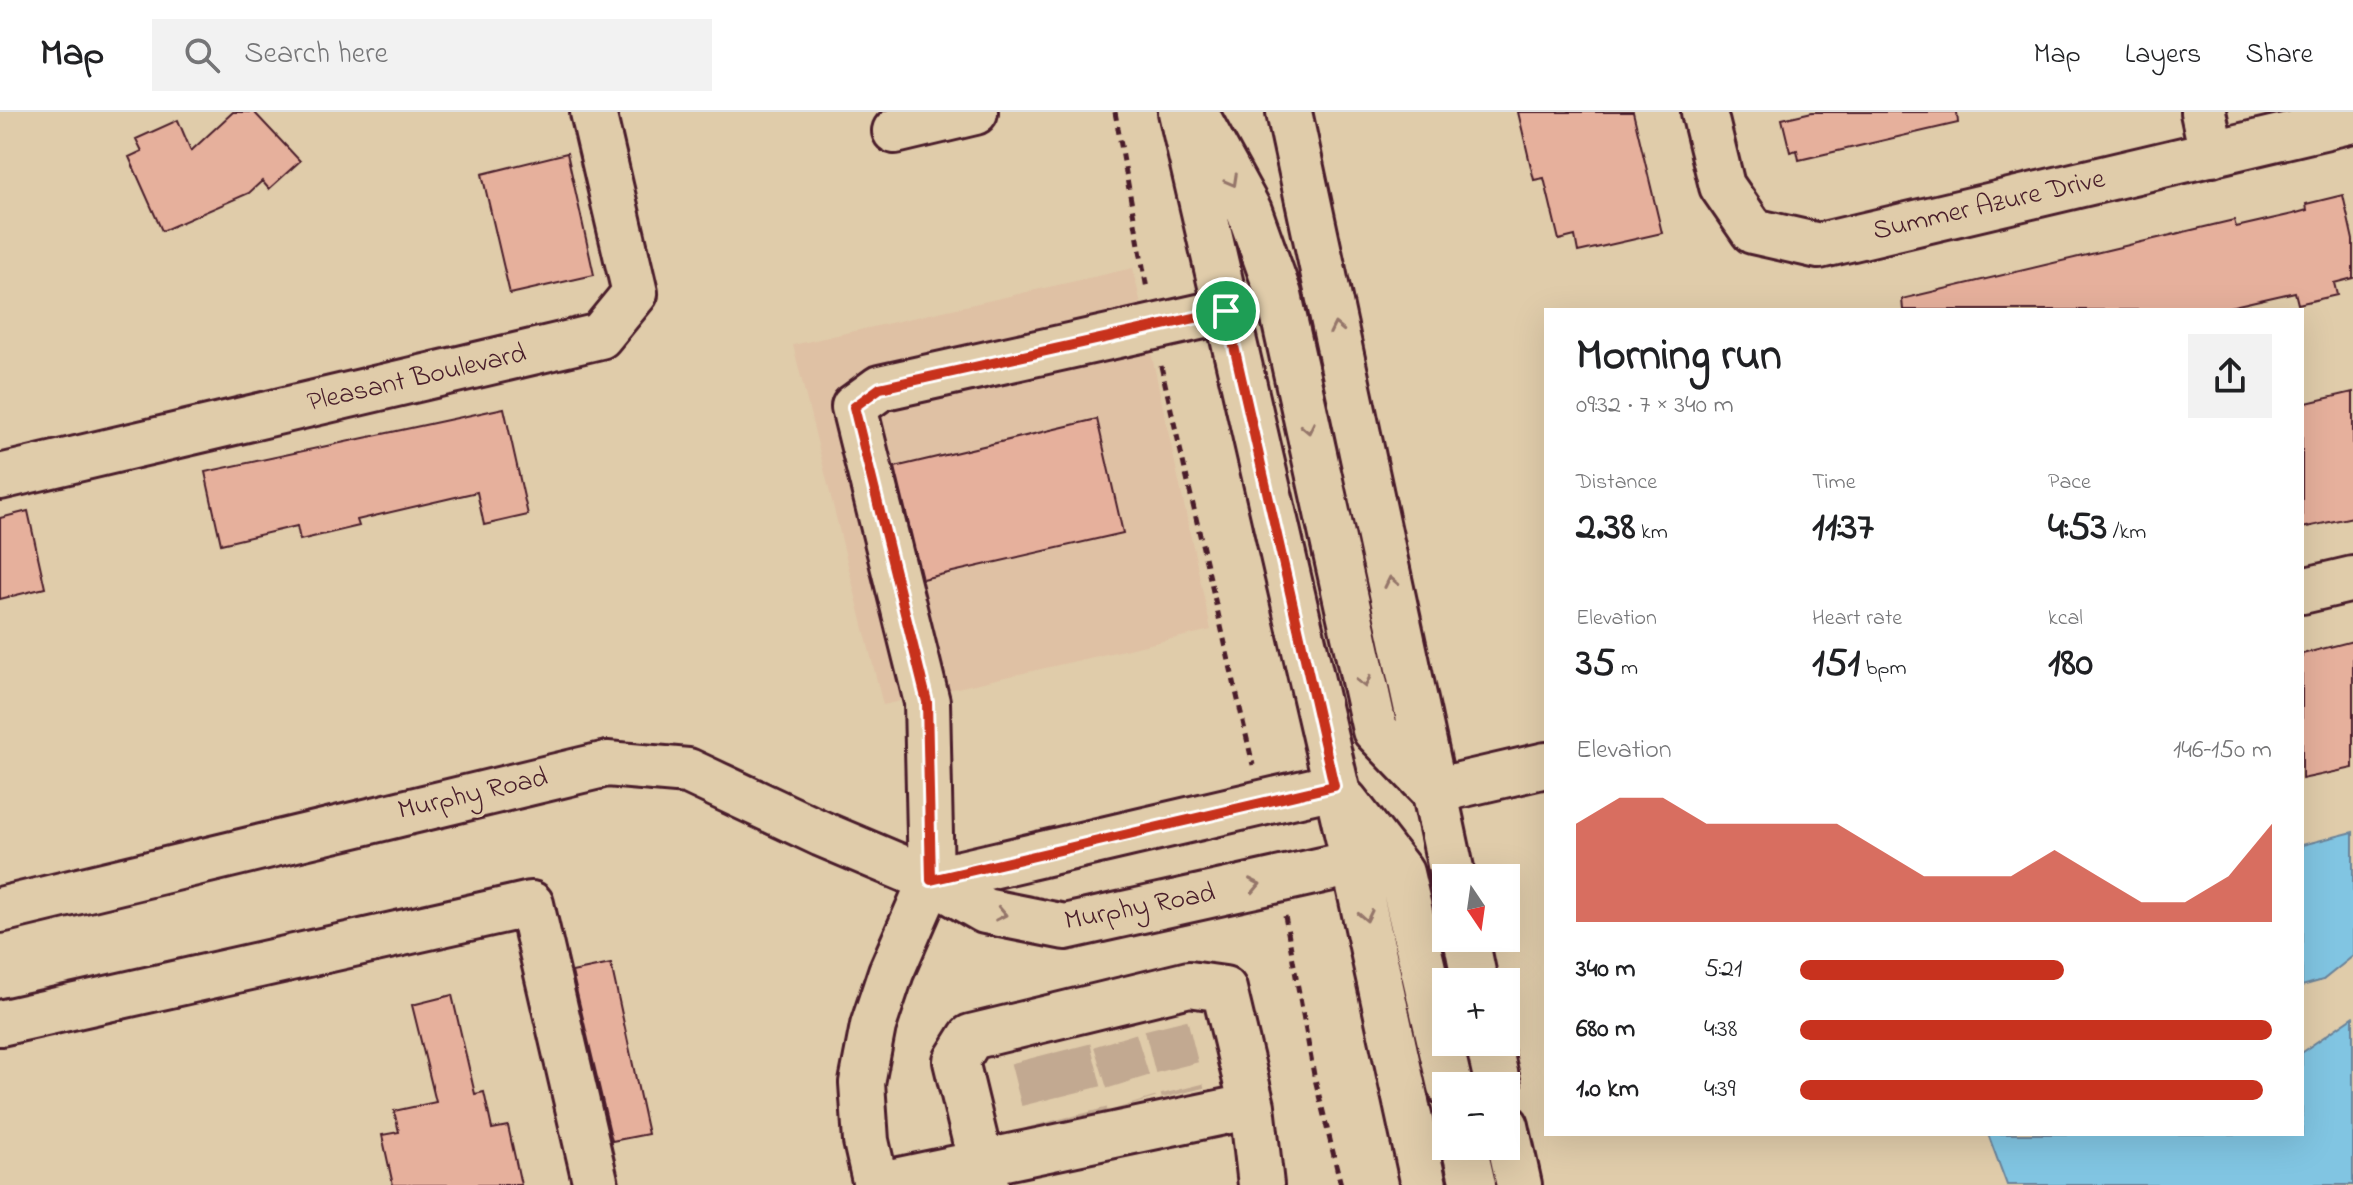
<!DOCTYPE html>
<html lang="en">
<head>
<meta charset="utf-8">
<style>
	:root { --surface:#fff; --page:#f2f2f2; --text:#202124; --muted:#757577; --line:#e0e0e0; --accent:#c8321e }
	body { margin:0; font-family:"Indie Flower",sans-serif; background:var(--page); color:var(--text); height:100vh; display:flex; flex-direction:column; font-size:30px; white-space:nowrap }
	* { box-sizing:border-box; margin:0 }
	p { font-size:26px; color:var(--muted) }
	.icon { flex:none; width:44px; height:44px; fill:none; stroke:currentColor; stroke-width:2; stroke-linecap:round; stroke-linejoin:round }
	.map { position:relative; flex:1; overflow:hidden }
	.sheet { position:absolute; left:1544px; top:196px; width:760px; height:828px; display:flex; flex-direction:column; background:var(--surface); border-radius:0px; box-shadow:0 8px 32px #0002 }
	.sheet>* { flex:none }
	.needle { width:52px; rotate:167deg }
	.buttons { position:absolute; left:1432px; top:752px; display:grid; gap:16px }
	.buttons a { display:grid; place-items:center; width:88px; height:88px; border-radius:0px; background:var(--surface); box-shadow:0 8px 32px #0002; font-size:40px }
	.pin { position:absolute; display:grid; place-items:center; width:68px; height:68px; color:#fff; margin:-34px; border:4px solid #fff; border-radius:50%; box-shadow:0 2px 8px #0007 }
	.round { display:grid; place-items:center; flex:none; width:84px; height:84px; border-radius:0px; background:var(--page) }
	.summary { display:flex; align-items:center; justify-content:space-between; height:136px; padding:0 32px }
	h1 { font-size:44px; font-weight:700; line-height:60px }
	.figures { display:grid; grid-template-columns:repeat(3,1fr); gap:12px; height:136px; padding:8px 32px }
	.figures div { display:grid; align-content:center }
	.figures b { font-size:40px; font-weight:700 }
	.figures small { font-size:22px; font-weight:400 }
	.figures p { font-size:22px }
	.chart { height:224px; padding:16px 32px }
	.chart p { display:flex; justify-content:space-between }
	.chart svg { width:100%; height:144px; margin-top:8px; fill:var(--accent); opacity:.7 }
	ul { padding:0 32px; list-style:none; font-size:26px }
	li { display:grid; grid-template-columns:128px 96px 1fr; align-items:center; height:60px }
	li i { height:20px; border-radius:10px; background:var(--accent) }
	header { display:flex; align-items:center; gap:48px; box-sizing:border-box; height:112px; padding:0 40px; background:var(--surface); border-bottom:2px solid var(--line) }
	header strong { font-size:38px }
	nav { display:flex; gap:44px; margin-inline-start:auto; font-size:28px }
	.search { width:560px; height:72px; background:var(--page); display:flex; align-items:center; gap:20px; box-sizing:border-box; padding:0 28px; border-radius:0px; color:var(--muted); font-size:30px }
	.map>svg:first-child { display:block }
	.built { fill:#dfc1a4 }
	.water { fill:#81c5e2; stroke:#6b8399; stroke-width:2 }
	.building { fill:#e6b09c; stroke:#4a1f2b; stroke-width:2 }
	.lines { fill:none; stroke-linecap:round; stroke-linejoin:round }
	.minor-tunnel { stroke:#c2a991; stroke-width:44; stroke-dasharray:44 22; stroke-linecap:butt }
	.minor-casing { stroke:#4a1f2b; stroke-width:50 }
	.major-casing { stroke:#4a1f2b; stroke-width:50 }
	.path { stroke:#4a1f2b; stroke-width:5; stroke-dasharray:8 6; stroke-linecap:butt }
	.minor { stroke:#e0ccaa; stroke-width:44 }
	.major { stroke:#e0ccaa; stroke-width:44 }
	.oneway { stroke:#95766a }
	.route-casing { stroke:#fff; stroke-width:16 }
	.route { stroke:#c8321e; stroke-width:10 }
	.labels { text-anchor:middle; dominant-baseline:central; stroke-width:7; stroke-linejoin:round; paint-order:stroke }
	.street-label { font-size:28px; fill:#4a1f2b; stroke:#e0ccaa }
</style>
</head>
<body>
<header>
<strong>Map</strong>
<div class="search"><svg class="icon" aria-label="search" viewBox="0 0 24 24"><circle cx="10" cy="10" r="6"/><path d="M15 15l6 6"/></svg>Search here</div>
<nav><a>Map</a><a>Layers</a><a>Share</a></nav>
</header>
<div class="map">
<svg width="2353" height="1073" viewBox="0 0 2353 1073">
	<rect width="100%" height="100%" fill="#e0ccaa"/>
	<filter id="ink" filterUnits="userSpaceOnUse"><feTurbulence type="fractalNoise" baseFrequency=".0125" numOctaves="2"/><feDisplacementMap in="SourceGraphic" scale="16" xChannelSelector="R" yChannelSelector="G"/><feConvolveMatrix kernelMatrix="1 2 1 2 8 2 1 2 1" color-interpolation-filters="sRGB"/></filter>
	<g filter="url(#ink)">
		<!-- built -->
		<path class="built" d="M1133,156L1211,518L883,593L793,233Z"/>
		<!-- water -->
		<path class="water" d="M2353,720V844L2323,868L2302,874V733Z
			M2353,905V1073H2007L1988,1022H2302V940Z"/>
		<!-- building -->
		<path class="building" d="M233,0H254L300,49L269,77L262,69L249,81L162,119L129,45L142,39L136,27L178,8L191,39Z
			M1518,0H1633L1662,121L1578,140L1575,124L1559,128L1544,66L1534,68Z
			M1812,0H1957L1958,11L1799,48L1797,38L1790,40L1782,7Z
			M567,41L594,163L510,182L482,62Z
			M2343,83L2353,128V166L2334,171L2337,183L2298,192L2295,180L2216,198H1903L1902,187L2234,108L2236,115L2293,102L2307,98L2306,92Z
			M2353,280V405L2302,416V292Z
			M504,296L528,403L484,413L477,380L357,408L359,414L300,428L297,414L221,432L205,360Z
			M1097,307L1123,421L922,467L895,355Z
			M28,399L45,476L0,487V406Z
			M2353,529V656L2302,667V542Z
			M611,852L648,1022L612,1029L572,860Z
			M452,883L475,982L484,980L492,1017L508,1014L521,1073H393L382,1023L399,1020L394,999L436,990L412,893Z"/>
		<g class="lines">
			<!-- minor-tunnel -->
			<path class="minor-tunnel" d="M1166,913L1183,981
				M1115,928L1135,992
				M1069,937L1087,1007
				M1032,946L1049,1013"/>
			<!-- minor casing -->
			<g class="minor-casing">
				<path id="minor" d="M1704,0L1722,74L1753,119L1819,134L2353,8
					M2203,0L2212,42
					M895,19L975,0
					M0,365L600,224L635,181L593,0
					M2302,479L2353,467
					M1434,679L1546,653
					M931,768L1334,674
					M0,798L607,652L688,659L822,722L931,768L985,799L1065,815L1354,751
					M0,911L531,792L596,1073
					M876,1073L866,1029L862,971L873,914L891,860L931,768L927,590L854,295L880,276L1226,199
					M876,1073L1252,994
					M986,1073L956,949L971,925L1189,872L1224,877L1252,994L1261,1073"/>
			</g>
			<!-- major casing -->
			<g class="major-casing">
				<path id="major" d="M1181,0L1354,751L1424,1073
					M1289,0L1453,766
					M1196,2L1249,99L1279,183L1375,618L1434,679
					M1345,689L1401,761L1450,974
					M1466,826L1475,870
					M1488,930L1498,974
					M1506,1014L1519,1073
					M1464,1034L1473,1073"/>
			</g>
			<!-- path -->
			<path class="path" d="M1115,0L1147,177
				M1161,254L1253,653
				M1285,804L1314,963L1341,1073"/>
			<!-- minor -->
			<use href="#minor" class="minor"/>
			<!-- major -->
			<use href="#major" class="major"/>
		</g>
		<!-- one-way arrows -->
		<defs><path id="oneway-chevron" d="M-2-3.5L2.5 0L-2 3.5" fill="none" stroke-width="1.6" stroke-linecap="round" stroke-linejoin="round" transform="scale(2)"/></defs>
		<g class="oneway">
			<use href="#oneway-chevron" transform="translate(1232 69) rotate(61)"/>
			<use href="#oneway-chevron" transform="translate(1336 216) rotate(-102)"/>
			<use href="#oneway-chevron" transform="translate(1308 316) rotate(78)"/>
			<use href="#oneway-chevron" transform="translate(1391 470) rotate(-102)"/>
			<use href="#oneway-chevron" transform="translate(1364 570) rotate(77)"/>
			<use href="#oneway-chevron" transform="translate(1255 773) rotate(-12)"/>
			<use href="#oneway-chevron" transform="translate(1001 802) rotate(11)"/>
			<use href="#oneway-chevron" transform="translate(1366 804) rotate(78)"/>
		</g>
	</g>
	<g class="lines" filter="url(#ink)">
		<!-- route casing -->
		<g class="route-casing">
			<path id="route" d="M1226,199L1334,674L931,768L927,590L854,295L880,276Z"/>
		</g>
		<!-- route -->
		<use href="#route" class="route"/>
	</g>
	<g class="labels">
		<!-- street labels -->
		<g class="street-label">
			<text transform="translate(1989 94) rotate(-13)">Summer Azure Drive</text>
			<text transform="translate(417 267) rotate(-13)">Pleasant Boulevard</text>
			<text transform="translate(473 683) rotate(-13)">Murphy Road</text>
			<text transform="translate(1140 796) rotate(-11)">Murphy Road</text>
		</g>
	</g>
</svg>
<div class="buttons">
<a><svg class="needle" viewBox="-14 -14 28 28"><path d="M0-13l5 13h-10z" fill="#e53935"/><path d="M0 13l5-13h-10z" fill="#757577"/></svg></a>
<a>+</a>
<a>−</a>
</div>
<div class="pin" style="left:1226px;top:199px;background:#1e9e55"><svg class="icon" aria-label="arrive" viewBox="0 0 24 24"><path d="M6 21V4h12l-3 4 3 4H6"/></svg></div>
<section class="sheet">
<div class="summary"><div><h1>Morning run</h1><p>09:32 · 7 × 340 m</p></div><a class="round"><svg class="icon" aria-label="share" viewBox="0 0 24 24"><path d="M12 15V3M7 8l5-5 5 5M5 13v7h14v-7"/></svg></a></div>
<div class="figures">
<div><p>Distance</p><b>2.38<small> km</small></b></div>
<div><p>Time</p><b>11:37</b></div>
<div><p>Pace</p><b>4:53<small> /km</small></b></div>
</div>
<div class="figures">
<div><p>Elevation</p><b>35<small> m</small></b></div>
<div><p>Heart rate</p><b>151<small> bpm</small></b></div>
<div><p>kcal</p><b>180</b></div>
</div>
<div class="chart"><p><span>Elevation</span>146–150 m</p>
<svg viewBox="0 0 160 44" preserveAspectRatio="none"><path d="M0 44V14L10 6L20 6L30 14L40 14L50 14L60 14L70 22L80 30L90 30L100 30L110 22L120 30L130 38L140 38L150 30L160 14V44z"/></svg>
</div>
<ul>
<li><b>340 m</b>5:21<i style="width:56%"></i></li>
<li><b>680 m</b>4:38<i style="width:100%"></i></li>
<li><b>1.0 km</b>4:39<i style="width:98%"></i></li>
</ul>
</section>
</div>
</body>
</html>
